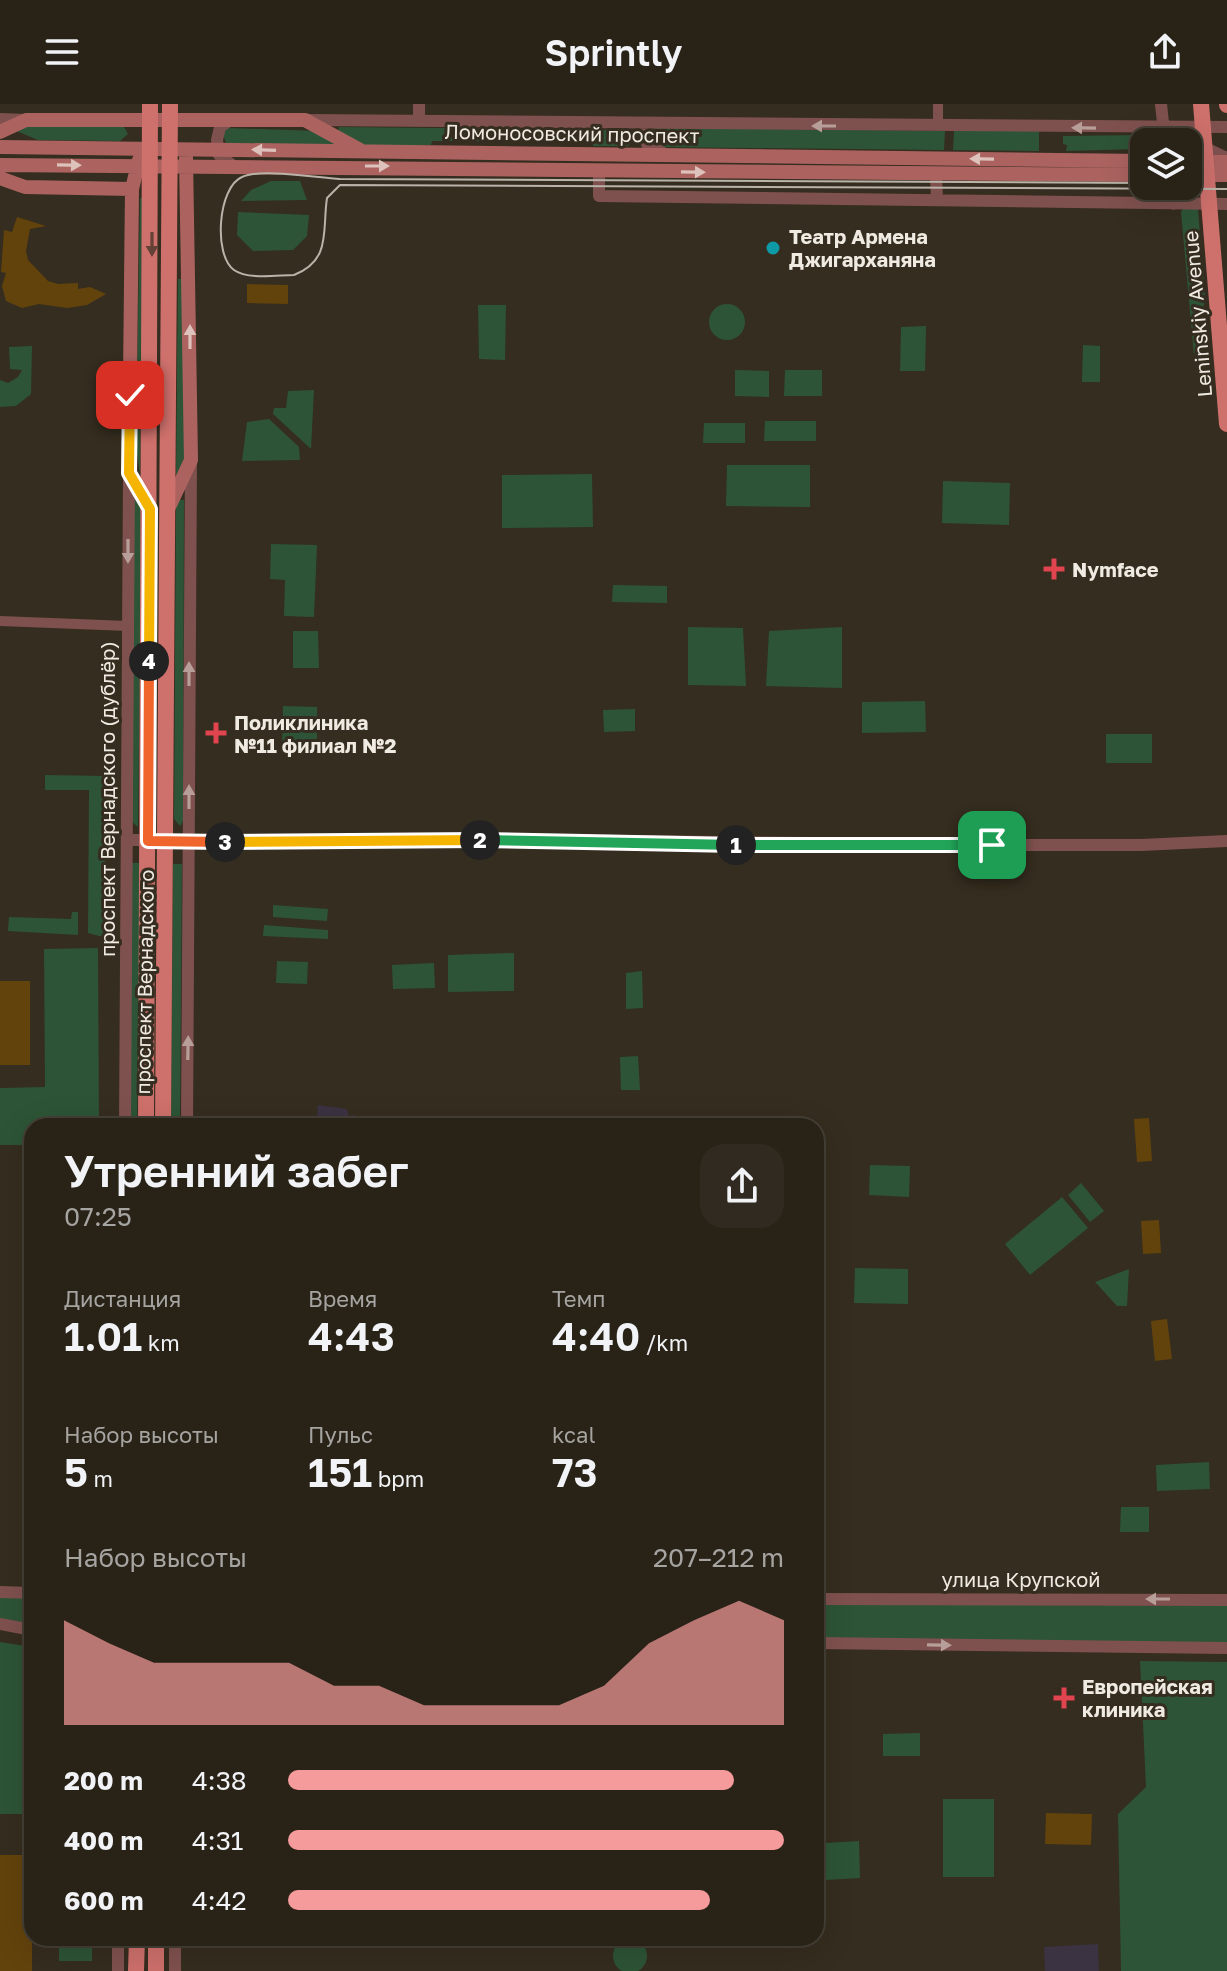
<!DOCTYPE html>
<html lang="ru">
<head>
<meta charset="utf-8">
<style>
	:root { --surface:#282217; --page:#302a20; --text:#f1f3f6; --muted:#a5a4a1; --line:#443f36; --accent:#f59b9b }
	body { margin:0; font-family:"Golos Text",sans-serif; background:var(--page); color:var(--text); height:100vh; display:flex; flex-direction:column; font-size:30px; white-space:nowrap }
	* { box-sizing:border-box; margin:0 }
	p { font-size:26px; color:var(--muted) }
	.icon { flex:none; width:44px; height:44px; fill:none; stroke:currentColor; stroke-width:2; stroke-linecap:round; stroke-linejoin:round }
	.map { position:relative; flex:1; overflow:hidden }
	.side { position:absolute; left:24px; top:1014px; width:800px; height:828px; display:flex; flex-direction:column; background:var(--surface); border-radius:24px; box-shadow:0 8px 32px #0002,0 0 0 2px var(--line) }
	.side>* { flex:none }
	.buttons { position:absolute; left:1130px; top:24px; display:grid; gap:16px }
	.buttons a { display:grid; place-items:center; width:72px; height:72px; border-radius:16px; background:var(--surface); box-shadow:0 8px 32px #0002,0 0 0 2px var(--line); font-size:40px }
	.pin { position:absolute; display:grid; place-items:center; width:68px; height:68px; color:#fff; margin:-34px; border-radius:16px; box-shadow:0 4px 12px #0006 }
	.km { position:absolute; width:40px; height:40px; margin:-20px; border-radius:50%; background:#222; color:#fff; font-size:22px; line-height:40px; text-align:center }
	.round { display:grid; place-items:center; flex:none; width:84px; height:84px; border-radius:24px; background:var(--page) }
	.head { display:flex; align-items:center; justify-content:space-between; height:136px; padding:0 40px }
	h1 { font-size:44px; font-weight:600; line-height:60px }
	.stats { display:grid; grid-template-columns:repeat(3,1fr); gap:12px; height:136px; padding:8px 40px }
	.stats div { display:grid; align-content:center }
	.stats b { font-size:40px; font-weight:600 }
	.stats small { font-size:22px; font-weight:400 }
	.stats p { font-size:22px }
	.chart { height:224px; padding:16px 40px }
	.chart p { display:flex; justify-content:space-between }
	.chart svg { width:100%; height:144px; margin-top:8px; fill:var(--accent); opacity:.7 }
	ul { padding:0 40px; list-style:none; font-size:26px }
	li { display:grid; grid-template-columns:128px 96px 1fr; align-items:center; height:60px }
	li i { height:20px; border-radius:10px; background:var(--accent) }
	header { display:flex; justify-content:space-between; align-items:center; height:104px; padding:0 40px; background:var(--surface); font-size:36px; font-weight:600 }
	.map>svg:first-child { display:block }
	.industrial { fill:#3b3242 }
	.green { fill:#2d5436 }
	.building { fill:#63430c }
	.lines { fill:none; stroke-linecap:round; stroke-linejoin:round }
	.minor { stroke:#7f514e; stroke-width:10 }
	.tertiary { stroke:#7f514e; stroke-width:12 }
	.secondary { stroke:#ac6360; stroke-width:14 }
	.primary { stroke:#ce706c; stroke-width:16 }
	.tram { stroke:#b9b3a9; stroke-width:2 }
	.oneway { fill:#b89e98 }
	.oneway2 { fill:#dcc2bb }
	.oneway3 { fill:#634136 }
	.split-1-casing { stroke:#fff; stroke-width:16 }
	.split-2-casing { stroke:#fff; stroke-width:16 }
	.split-3-casing { stroke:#fff; stroke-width:16 }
	.split-4-casing { stroke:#fff; stroke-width:16 }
	.split-5-casing { stroke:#fff; stroke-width:16 }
	.split-1 { stroke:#22a559; stroke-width:10 }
	.split-2 { stroke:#22a559; stroke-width:10 }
	.split-3 { stroke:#f5b400; stroke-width:10 }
	.split-4 { stroke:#f0652b; stroke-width:10 }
	.split-5 { stroke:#f5b400; stroke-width:10 }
	.culture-dot { fill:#0f9aa8; stroke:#352d1f; stroke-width:3 }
	.health-dot { fill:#e0444e; stroke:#352d1f; stroke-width:3 }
	.labels { text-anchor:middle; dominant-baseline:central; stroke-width:6; stroke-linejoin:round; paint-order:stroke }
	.street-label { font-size:20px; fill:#f0ebe2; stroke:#352d1f }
	.poi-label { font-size:20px; font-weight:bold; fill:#f0ebe2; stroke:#352d1f; text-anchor:start }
</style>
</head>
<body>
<header><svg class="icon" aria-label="menu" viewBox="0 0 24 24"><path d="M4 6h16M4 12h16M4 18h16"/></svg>Sprintly<svg class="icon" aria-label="share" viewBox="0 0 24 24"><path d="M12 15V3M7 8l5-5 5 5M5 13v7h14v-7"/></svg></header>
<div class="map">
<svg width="1227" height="1867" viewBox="0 0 1227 1867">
	<rect width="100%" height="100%" fill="#352d1f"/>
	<!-- industrial -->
	<path class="industrial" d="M318,1001L347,1005L349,1012L355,1011V1022H316Z
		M1098,1840L1099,1867H1045L1044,1843Z"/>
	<!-- green -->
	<path class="green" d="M26,23H124L128,30L120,37L38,36L14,26Z
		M339,23L628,26L637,34L628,42H593V38L432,37L431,41H361L338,27Z
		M228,24L318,27L336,41L226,39L222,28Z
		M656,24L945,27L944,46L656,43L650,28Z
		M954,27H1039V47L953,46Z
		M1140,31V45L1066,47L1067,41L1063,40V32Z
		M271,77H300L307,96L241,97L251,86Z
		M140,94H142L140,371L136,342Z
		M1198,105L1205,195L1194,252L1181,108L1183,104Z
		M238,108L309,111L307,132L293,146L253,147L237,131Z
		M186,174V350L176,372L178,175Z
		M709 218a18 18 0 1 1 36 0a18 18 0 1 1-36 0Z
		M478,201H506L505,256L479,255Z
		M926,222L925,267H900L901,223Z
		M1083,241L1100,242V278H1082Z
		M32,242L31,290L16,302L0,303V276L8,279L18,273L22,266L10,265L9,243Z
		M735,266L769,267V293L735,292Z
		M785,266H822V292H784Z
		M314,286L311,345L273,310L274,304H286L288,287Z
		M269,315L299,343L300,356L242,357L247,318Z
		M765,317H816V337H764Z
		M704,319H745V339H703Z
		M727,361H810V403L726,402Z
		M592,370L593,423L502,424V371Z
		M943,377L1010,379L1009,421L942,419Z
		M139,394L142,399L138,723L132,718L133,395Z
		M176,396H184L183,717L180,722L174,715Z
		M271,440L317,441L314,513L284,512L285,476L270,475Z
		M613,481L667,482V499L612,498Z
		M688,523L743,524L746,582L688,581Z
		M842,523V584L766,582L769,527Z
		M293,527H318L319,564H293Z
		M925,597L926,628L862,629V598Z
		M283,602L317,603V645H282Z
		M635,605V627L604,628L603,606Z
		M1106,630H1152V659H1106Z
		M45,671L107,672L103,833L88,829L89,686H45Z
		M132,759H140L137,1022H129Z
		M173,760H182L180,1022H171Z
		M273,801L328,805L327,817L273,813Z
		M72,808H78V831L8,827L9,813L71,815Z
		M264,821L328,826V835L263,832Z
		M98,844L99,1022H32V1041H0V984L45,983L44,845Z
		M514,849V887L448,888V851Z
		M277,857L308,858L307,880L276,879Z
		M434,859L435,884L393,885L392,861Z
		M642,867L643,904L626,905V869Z
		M638,952L640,986H621L620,953Z
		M870,1061L910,1062L909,1093L869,1091Z
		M1081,1079L1104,1107L1090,1118L1068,1091Z
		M1062,1093L1088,1124L1030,1171L1005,1140Z
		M855,1164L908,1165V1200L854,1199Z
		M1129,1165L1127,1202H1117L1095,1178Z
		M1209,1358L1210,1385L1157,1387L1156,1361Z
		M1121,1403H1149V1428H1120Z
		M0,1494H32V1520L0,1514Z
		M816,1500L1227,1502V1540L816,1536Z
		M0,1538L32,1543V1710H0Z
		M1140,1557L1227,1558V1867H1121L1118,1710L1146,1683Z
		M920,1629V1652H883V1630Z
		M943,1695H994V1773H943Z
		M859,1737L860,1774L826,1776L825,1739Z
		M59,1834H92V1857H59Z
		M613 1852a17 17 0 1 1 34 0a17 17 0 1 1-34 0Z"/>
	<!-- building -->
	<path class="building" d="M17,113L46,122L30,125L26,147L28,156L48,177L58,180L78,179V185L90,183L106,190L87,201L67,204L39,200L22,204L6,197L2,182L6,169L1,168L4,126L12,128Z
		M247,180L288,181V200L247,199Z
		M0,877H30V961H0Z
		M1149,1014L1152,1057L1137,1058L1134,1015Z
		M1159,1116L1161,1149L1143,1150L1141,1117Z
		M1167,1215L1172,1255L1155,1257L1151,1217Z
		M1046,1709L1092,1710L1091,1741L1045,1740Z
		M0,1751H32V1867H0Z"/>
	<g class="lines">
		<!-- minor -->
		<path class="minor" d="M938,22V0
			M0,517L128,522"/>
		<!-- tertiary -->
		<path class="tertiary" d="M1161,0L1165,38
			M0,15L26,16
			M230,16L220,23L217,36L219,51L231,60
			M305,16L1227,23
			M419,17V0
			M642,19L647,40L663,49
			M1165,25L1227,54
			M599,67V92L1227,100
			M936,69L937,96
			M1173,100L1186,82
			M127,736H532L992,741H1141L1227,737
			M125,1022L129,369
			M187,1022L191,359
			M0,1488L32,1489
			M816,1495L1227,1496
			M0,1520L32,1526
			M816,1539L1227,1544
			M118,1867V1834
			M175,1867V1834"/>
		<!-- secondary -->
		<path class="secondary" d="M0,28L26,16H305L360,46
			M0,43L1144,57
			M139,56L132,85L129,369L149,404
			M1188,58H1227
			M0,61L1144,71
			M1188,71H1227
			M0,74L25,83L132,85
			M169,403L191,356L186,53"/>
		<!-- primary -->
		<path class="primary" d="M1201,0L1227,320
			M1227,0V1
			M146,1022L150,0
			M163,1022L170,0
			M136,1867L137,1834
			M156,1867V1834"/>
		<!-- tram -->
		<path class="tram" d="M1144,79L340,75C317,74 262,64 242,73C218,83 213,151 234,166C248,176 278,171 294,171C332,156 322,126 327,94L340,81L1227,85"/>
	</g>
	<!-- one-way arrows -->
	<defs><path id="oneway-solid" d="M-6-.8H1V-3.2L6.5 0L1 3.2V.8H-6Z" transform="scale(2)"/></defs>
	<g class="oneway">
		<use href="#oneway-solid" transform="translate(824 22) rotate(-180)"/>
		<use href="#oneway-solid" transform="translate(1084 24) rotate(-179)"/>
		<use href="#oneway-solid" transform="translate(128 447) rotate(90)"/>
		<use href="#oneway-solid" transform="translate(189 570) rotate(-90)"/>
		<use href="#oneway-solid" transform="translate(189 693) rotate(-90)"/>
		<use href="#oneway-solid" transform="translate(188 944) rotate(-89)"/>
		<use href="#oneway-solid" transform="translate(1158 1495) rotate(-180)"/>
		<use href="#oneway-solid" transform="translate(939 1541) rotate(1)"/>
	</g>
	<g class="oneway2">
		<use href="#oneway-solid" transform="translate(264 46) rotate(-178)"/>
		<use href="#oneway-solid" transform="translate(982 55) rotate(-179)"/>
		<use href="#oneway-solid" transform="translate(69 61) rotate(1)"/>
		<use href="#oneway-solid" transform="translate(377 62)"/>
		<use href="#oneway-solid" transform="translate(693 68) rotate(1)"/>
		<use href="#oneway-solid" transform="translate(190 233) rotate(-90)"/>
	</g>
	<use class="oneway3" href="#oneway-solid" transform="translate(152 140) rotate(90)"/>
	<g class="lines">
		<!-- split-1 casing -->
		<g class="split-1-casing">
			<path id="split-1" d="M736,741H992"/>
		</g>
		<!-- split-2 casing -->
		<g class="split-2-casing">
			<path id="split-2" d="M480,736L736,741"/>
		</g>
		<!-- split-3 casing -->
		<g class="split-3-casing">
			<path id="split-3" d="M225,738L480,736"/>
		</g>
		<!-- split-4 casing -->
		<g class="split-4-casing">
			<path id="split-4" d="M149,557L148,737L225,738"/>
		</g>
		<!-- split-5 casing -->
		<g class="split-5-casing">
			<path id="split-5" d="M130,291L129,369L150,405L149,557"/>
		</g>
		<!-- split-1 -->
		<use href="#split-1" class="split-1"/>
		<!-- split-2 -->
		<use href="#split-2" class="split-2"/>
		<!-- split-3 -->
		<use href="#split-3" class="split-3"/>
		<!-- split-4 -->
		<use href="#split-4" class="split-4"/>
		<!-- split-5 -->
		<use href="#split-5" class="split-5"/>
	</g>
	<!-- markers -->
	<circle class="culture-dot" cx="773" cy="144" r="8"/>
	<g class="health-dot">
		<path d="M1050 453h8v8h8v8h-8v8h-8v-8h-8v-8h8z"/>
		<path d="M212 617h8v8h8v8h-8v8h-8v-8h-8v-8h8z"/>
		<path d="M1060 1582h8v8h8v8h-8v8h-8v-8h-8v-8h8z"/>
	</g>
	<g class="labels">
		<!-- street labels -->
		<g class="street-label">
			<text transform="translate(572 29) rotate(1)">Ломоносовский проспект</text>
			<text transform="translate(1197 210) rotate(-95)">Leninskiy Avenue</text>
			<text transform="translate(107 695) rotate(-90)">проспект Вернадского (дублёр)</text>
			<text transform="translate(144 878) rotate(-89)">проспект Вернадского</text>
			<text x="1021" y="1475">улица Крупской</text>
		</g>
		<!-- poi labels -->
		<g class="poi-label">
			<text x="789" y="132">Театр Армена<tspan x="789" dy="23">Джигарханяна</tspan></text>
			<text x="1072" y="465">Nymface</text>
			<text x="234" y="618">Поликлиника<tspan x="234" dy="23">№11 филиал №2</tspan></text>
			<text x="1082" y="1582">Европейская<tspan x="1082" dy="23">клиника</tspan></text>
		</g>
	</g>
</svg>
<div class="buttons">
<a><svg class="icon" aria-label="layers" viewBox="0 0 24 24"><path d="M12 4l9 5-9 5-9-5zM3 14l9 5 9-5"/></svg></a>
</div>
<div class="pin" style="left:992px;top:741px;background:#1e9e55"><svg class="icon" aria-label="arrive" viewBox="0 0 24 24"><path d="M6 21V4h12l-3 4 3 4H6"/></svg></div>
<div class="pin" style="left:130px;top:291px;background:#d93025"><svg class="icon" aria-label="check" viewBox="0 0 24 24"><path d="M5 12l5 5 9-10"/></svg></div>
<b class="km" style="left:736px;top:741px">1</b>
<b class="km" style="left:480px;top:736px">2</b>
<b class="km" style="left:225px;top:738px">3</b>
<b class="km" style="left:149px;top:557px">4</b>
<section class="side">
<div class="head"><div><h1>Утренний забег</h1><p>07:25</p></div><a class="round"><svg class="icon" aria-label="share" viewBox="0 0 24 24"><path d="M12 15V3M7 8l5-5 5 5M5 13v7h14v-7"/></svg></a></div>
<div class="stats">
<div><p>Дистанция</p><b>1.01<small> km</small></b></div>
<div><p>Время</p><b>4:43</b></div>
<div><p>Темп</p><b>4:40<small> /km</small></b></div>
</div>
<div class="stats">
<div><p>Набор высоты</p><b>5<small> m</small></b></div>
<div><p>Пульс</p><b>151<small> bpm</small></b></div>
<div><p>kcal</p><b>73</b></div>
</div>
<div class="chart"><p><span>Набор высоты</span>207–212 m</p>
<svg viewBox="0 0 160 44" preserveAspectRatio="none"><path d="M0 44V12L10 19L20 25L30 25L40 25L50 25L60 32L70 32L80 38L90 38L100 38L110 38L120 32L130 19L140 12L150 6L160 12V44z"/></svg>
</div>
<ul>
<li><b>200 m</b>4:38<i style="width:90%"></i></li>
<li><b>400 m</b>4:31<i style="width:100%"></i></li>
<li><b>600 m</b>4:42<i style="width:85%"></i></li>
</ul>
</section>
</div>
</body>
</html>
